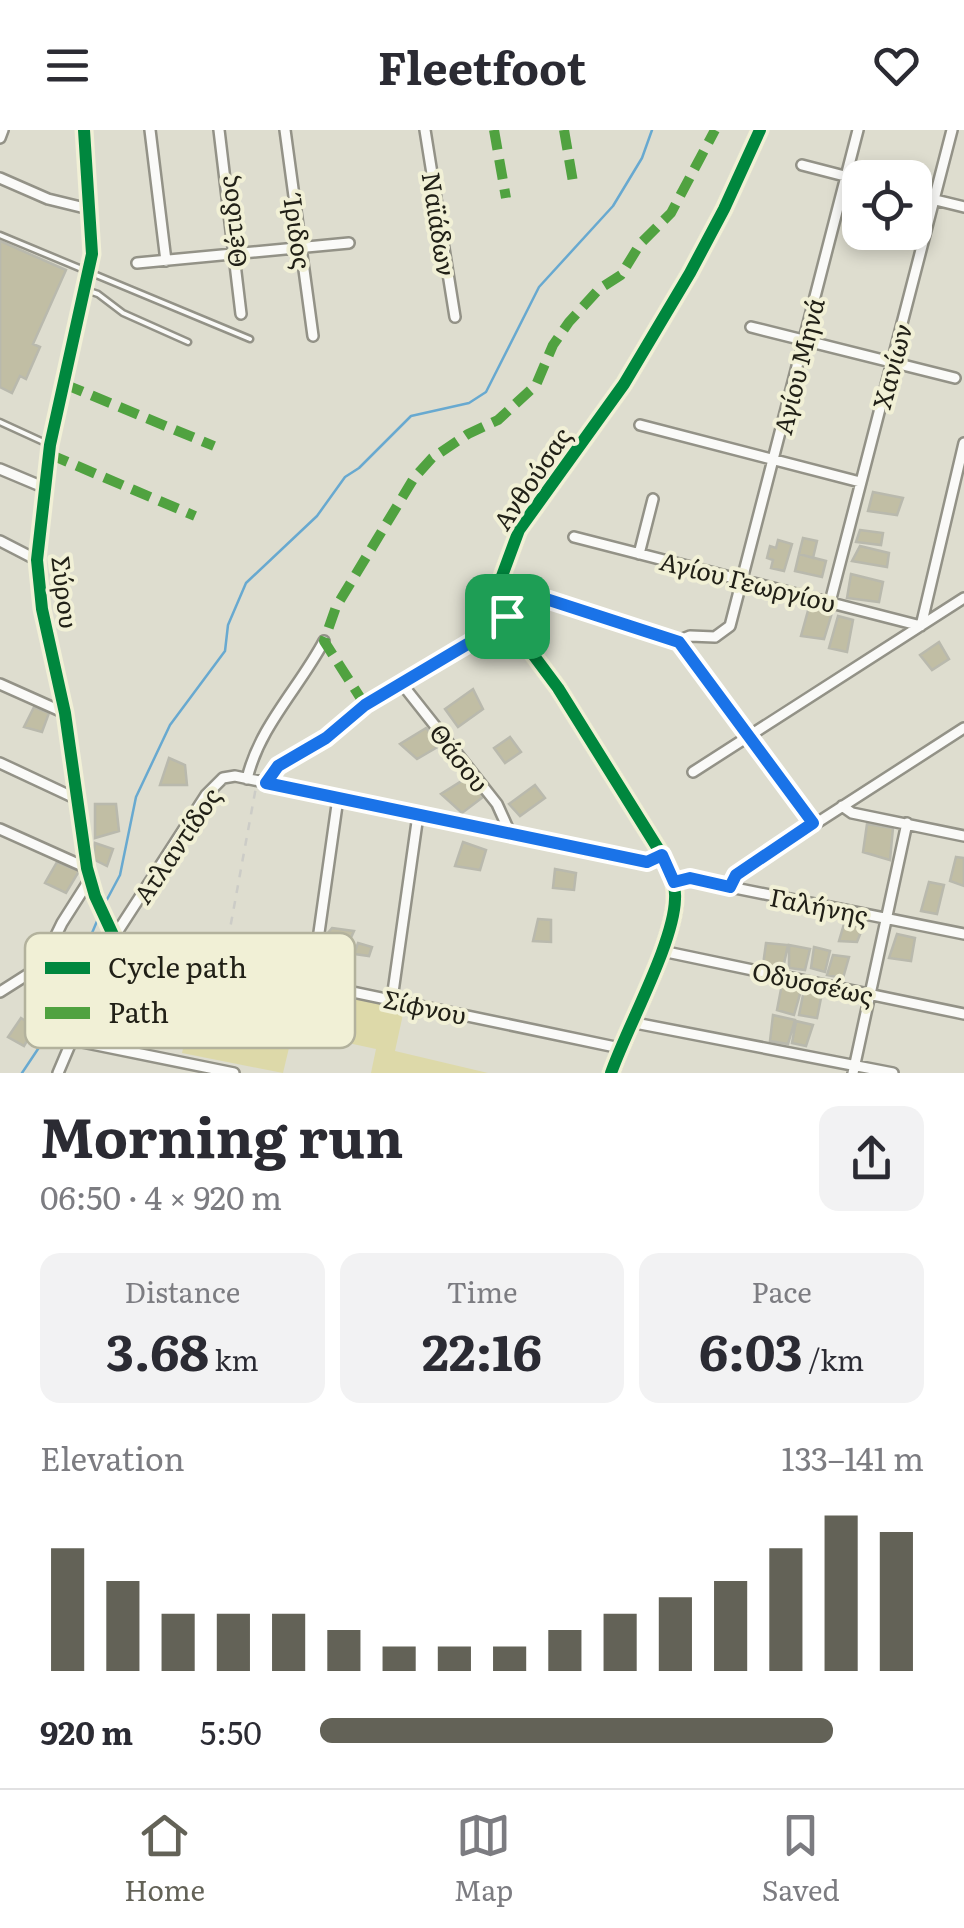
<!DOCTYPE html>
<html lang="en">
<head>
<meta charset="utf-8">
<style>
	:root { --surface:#fff; --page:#f2f2f3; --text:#2b2b33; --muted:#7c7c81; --line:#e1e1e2; --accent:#636257 }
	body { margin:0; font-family:Literata,serif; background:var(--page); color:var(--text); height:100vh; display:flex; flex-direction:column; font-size:38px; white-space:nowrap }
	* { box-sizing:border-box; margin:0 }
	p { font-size:32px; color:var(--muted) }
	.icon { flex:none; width:55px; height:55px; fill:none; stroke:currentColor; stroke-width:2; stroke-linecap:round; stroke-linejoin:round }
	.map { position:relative; height:943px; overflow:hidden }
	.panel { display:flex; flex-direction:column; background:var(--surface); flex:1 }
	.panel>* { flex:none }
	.fabs { position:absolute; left:842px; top:30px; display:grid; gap:20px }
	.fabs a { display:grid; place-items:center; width:90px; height:90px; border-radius:20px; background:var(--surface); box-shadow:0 5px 15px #0003; font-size:50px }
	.pin { position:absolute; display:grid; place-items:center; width:85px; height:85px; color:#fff; margin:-42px; border-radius:20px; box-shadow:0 5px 15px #0006 }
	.round { display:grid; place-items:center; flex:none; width:105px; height:105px; border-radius:20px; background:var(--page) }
	.headline { display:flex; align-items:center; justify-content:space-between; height:170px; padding:0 40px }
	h1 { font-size:55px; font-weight:700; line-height:75px }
	.figures { display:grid; grid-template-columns:repeat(3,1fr); gap:15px; height:170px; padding:10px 40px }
	.figures div { display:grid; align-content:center; border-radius:20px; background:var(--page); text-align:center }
	.figures b { font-size:50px; font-weight:700 }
	.figures small { font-size:28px; font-weight:400 }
	.figures p { font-size:28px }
	.chart { height:280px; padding:20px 40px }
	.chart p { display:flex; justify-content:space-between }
	.chart svg { width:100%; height:180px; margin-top:10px; stroke:var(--accent); stroke-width:6 }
	ul { padding:0 40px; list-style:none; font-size:32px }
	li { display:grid; grid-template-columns:160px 120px 1fr; align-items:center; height:75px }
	li i { height:25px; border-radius:12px; background:var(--accent) }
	header { display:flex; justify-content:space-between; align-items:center; height:130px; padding:0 40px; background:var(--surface); font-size:45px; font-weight:700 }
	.dock { display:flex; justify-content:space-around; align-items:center; height:140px; border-top:2px solid var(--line); background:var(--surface); font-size:28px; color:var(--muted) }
	.dock a { display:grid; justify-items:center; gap:5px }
	.dock .active { color:var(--accent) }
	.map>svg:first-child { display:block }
	.green { fill:#ddd9a9 }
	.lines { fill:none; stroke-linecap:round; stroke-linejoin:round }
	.stream { stroke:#68a9d0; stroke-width:2.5 }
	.building { fill:#c1bea4; stroke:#b9b9ad; stroke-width:2.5 }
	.lane-casing { stroke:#939287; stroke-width:9 }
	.street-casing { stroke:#939287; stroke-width:14 }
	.secondary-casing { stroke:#939287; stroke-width:18 }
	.path { stroke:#ccccc7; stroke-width:2.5; stroke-dasharray:8 8; stroke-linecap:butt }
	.lane { stroke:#fafaf8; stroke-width:4 }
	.street { stroke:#fafaf8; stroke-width:9 }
	.secondary { stroke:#edede8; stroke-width:12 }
	.quiet { stroke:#50a240; stroke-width:10; stroke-dasharray:20 10; stroke-linecap:butt }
	.cycleway-casing { stroke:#f1f0d6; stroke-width:19 }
	.cycleway { stroke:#00873e; stroke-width:12 }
	.route-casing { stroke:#fff; stroke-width:20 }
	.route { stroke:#1a73e8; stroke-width:12 }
	.labels { text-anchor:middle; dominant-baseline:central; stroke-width:8; stroke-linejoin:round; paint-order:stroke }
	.street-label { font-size:25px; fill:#212017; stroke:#f1f0d6 }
	.key { fill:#f1f0d6; stroke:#b3b29d; stroke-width:2.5 }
	.key-label { font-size:28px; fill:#212017 }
</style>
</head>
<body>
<header><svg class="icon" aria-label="menu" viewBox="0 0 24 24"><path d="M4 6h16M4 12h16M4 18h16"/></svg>Fleetfoot<svg class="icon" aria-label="heart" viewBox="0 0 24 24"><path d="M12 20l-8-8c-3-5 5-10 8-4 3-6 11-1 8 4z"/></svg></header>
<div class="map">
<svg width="964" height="943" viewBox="0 0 964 943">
	<rect width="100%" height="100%" fill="#deddcf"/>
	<!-- green -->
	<path class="green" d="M117,815L405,875L395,921L488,943H371L376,919L293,901L283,943L182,923L192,879L106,861Z"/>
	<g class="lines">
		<!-- stream -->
		<path class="stream" d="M103,777L120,745L136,667L170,595L225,521L228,495L246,453L317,386L345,347L359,338L411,286L469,273L486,262L539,157L613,76L642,28L652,0
			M22,943L52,898L100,784"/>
	</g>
	<!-- building -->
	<path class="building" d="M850,82L860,84V102H871L870,108L845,102Z
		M0,111L66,140L33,214L40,217L26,249L20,246L12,263L0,257Z
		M873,362L903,368L897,385L868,381Z
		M860,400L883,403L881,415L856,412Z
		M803,408L817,411L813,428L799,424Z
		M778,410L792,414L784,441L771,438L773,430L767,428L770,416L776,418Z
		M860,416L889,423L887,437L852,431Z
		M799,424L826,431L822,447L795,441Z
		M851,444L883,452L879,472L847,468Z
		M809,477L832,483L824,509L801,506Z
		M838,486L853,490L847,522L829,518Z
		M939,512L949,529L932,540L920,525Z
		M473,559L483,579L458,597L445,579Z
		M34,577L49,583L42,602L24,597Z
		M426,598L441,615L417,629L400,614Z
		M510,607L521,622L505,633L494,618Z
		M169,628L185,635L187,655H160Z
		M468,647L483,667L462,683L441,664Z
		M535,655L545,668L520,686L509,674Z
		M95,674H116L119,701L95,708Z
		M867,694L893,698L890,730L863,722Z
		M463,712L486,720L480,740L455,736Z
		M95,713L113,719L107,736L93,729Z
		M956,727L964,728V756L950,751Z
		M57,732L79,741L66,763L45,753Z
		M555,739L576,743L574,760L553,758Z
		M929,752L944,755L937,784L921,781Z
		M538,789L551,790V812L533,811Z
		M844,794L863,797L857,812L839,811Z
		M332,798L354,801L349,812L334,822L322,810Z
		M897,804L915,808L911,831L889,828Z
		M358,813L372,817L369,826L354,824Z
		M766,813L788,815L783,838L763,835Z
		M789,815L810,819L805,840L789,838Z
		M814,817L830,821L825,842L811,838Z
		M833,825L849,827L843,848L827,845Z
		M782,854L802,857L794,885L777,880Z
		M804,860L822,863L817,888L799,885Z
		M773,885L795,890L788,914L770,911Z
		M21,888L35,897L24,916L8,907Z
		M796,891L813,895L806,916L792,913Z"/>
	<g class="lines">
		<!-- lane casing -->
		<g class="lane-casing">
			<path id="lane" d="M0,105L250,209
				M86,160L98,164L123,183L188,212
				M0,292L50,315"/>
		</g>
		<!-- street casing -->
		<g class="street-casing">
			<path id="street" d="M84,0L92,124L50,315L37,430L42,479L65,583L87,738L95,766L114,807
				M150,0L166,131
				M219,0L241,184
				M285,0L313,206
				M425,0L455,187
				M0,8L3,0
				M802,35L860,50
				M0,48L48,69L89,79
				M915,65L964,77
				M137,133L349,113
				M751,197L955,248
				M640,295L860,352
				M0,339L43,357
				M574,407L921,496L964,313
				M0,411L37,430
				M639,424L653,369
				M830,472L952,0
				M507,486L543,468L675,512L690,506L715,507L730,496L858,0
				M679,513L813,693
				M0,554L65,583
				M402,554L497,674L511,705
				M0,633L79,670
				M693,642L964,468
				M247,649C259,597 299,558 324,511
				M266,653L278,636L326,608L365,575L509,491
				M842,676L852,683L964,706
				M0,699L87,738
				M674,752L690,749L964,804
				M729,757L736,745L964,598
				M114,807L224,835L620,918
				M662,821L964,884
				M312,852L338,668
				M0,862L41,836L62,793L90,749
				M392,869L418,685
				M630,892L893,943
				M72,910L234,943
				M58,943L72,910L73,892L114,807L206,665L223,648L235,646L647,732L662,725
				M853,943L907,693"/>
		</g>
		<!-- secondary casing -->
		<g class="secondary-casing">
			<path id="secondary" d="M611,943C627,897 674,813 675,769C676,752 670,739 662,725L558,558L511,495L503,471L502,446L519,400L624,254L690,143L724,79L760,0"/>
		</g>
		<!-- path -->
		<path class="path" d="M225,826L256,657"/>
		<!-- lane -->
		<use href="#lane" class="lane"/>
		<!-- street -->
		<use href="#street" class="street"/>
		<!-- secondary -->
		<use href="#secondary" class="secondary"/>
		<!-- quiet -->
		<path class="quiet" d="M494,0L506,68
			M564,0L573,52
			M64,254L214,316
			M49,324L195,386
			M365,575L324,511L336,477L414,348L432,328L468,304L498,290L536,255L553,215L569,192L599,159L621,145L640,114L671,83L715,0"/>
		<!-- cycleway casing -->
		<g class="cycleway-casing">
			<path id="cycleway" d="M84,0L92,124L50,315L37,430L42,479L65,583L87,738L95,766L114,807
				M611,943C627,897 674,813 675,769C676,752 670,739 662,725L558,558L511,495L503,471L502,446L519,400L624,254L690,143L724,79L760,0"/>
		</g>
		<!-- cycleway -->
		<use href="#cycleway" class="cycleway"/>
	</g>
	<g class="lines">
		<!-- route casing -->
		<g class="route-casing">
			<path id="route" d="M543,468L679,512L813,693L736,745L730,757L690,748L674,752L662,725L647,732L266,653L278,636L326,608L365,575L508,490L507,486Z"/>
		</g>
		<!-- route -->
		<use href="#route" class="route"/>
	</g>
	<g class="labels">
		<!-- street labels -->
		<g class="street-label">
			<text transform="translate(231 92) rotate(-97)">Θέτιδος</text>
			<text transform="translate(440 94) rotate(81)">Ναϊάδων</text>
			<text transform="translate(299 103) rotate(82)">Ίριδος</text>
			<text transform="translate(798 236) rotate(-76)">Αγίου Μηνά</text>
			<text transform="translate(891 236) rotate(-75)">Χανίων</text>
			<text transform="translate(531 348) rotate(-56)">Ανθούσας</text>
			<text transform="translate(748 451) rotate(14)">Αγίου Γεωργίου</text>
			<text transform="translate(66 462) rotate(83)">Σύρου</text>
			<text transform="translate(460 627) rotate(52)">Θάσου</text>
			<text transform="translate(176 715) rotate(-56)">Ατλαντίδος</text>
			<text transform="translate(819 775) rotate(11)">Γαλήνης</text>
			<text transform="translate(813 852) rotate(12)">Οδυσσέως</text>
			<text transform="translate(425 876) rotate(12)">Σίφνου</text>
		</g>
	</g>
	<!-- legend -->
	<rect x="25" y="803" width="330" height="115" rx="15" class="key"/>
	<rect x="45" y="832" width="45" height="12" fill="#00873e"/>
	<rect x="45" y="877" width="45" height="12" fill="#50a240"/>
	<g class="key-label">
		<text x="108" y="848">Cycle path</text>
		<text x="108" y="893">Path</text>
	</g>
</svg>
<div class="fabs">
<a><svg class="icon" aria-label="locate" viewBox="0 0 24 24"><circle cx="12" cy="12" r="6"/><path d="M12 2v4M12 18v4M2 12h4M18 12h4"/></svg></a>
</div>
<div class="pin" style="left:507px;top:486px;background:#1e9e55"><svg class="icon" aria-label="arrive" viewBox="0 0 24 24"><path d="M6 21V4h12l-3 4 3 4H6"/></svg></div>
</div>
<section class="panel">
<div class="headline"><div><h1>Morning run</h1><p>06:50 · 4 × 920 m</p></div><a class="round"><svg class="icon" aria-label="share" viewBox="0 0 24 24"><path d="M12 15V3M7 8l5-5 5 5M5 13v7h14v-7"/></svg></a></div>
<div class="figures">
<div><p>Distance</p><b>3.68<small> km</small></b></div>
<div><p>Time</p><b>22:16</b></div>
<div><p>Pace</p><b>6:03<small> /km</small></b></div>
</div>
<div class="chart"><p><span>Elevation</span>133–141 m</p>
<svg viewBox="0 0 160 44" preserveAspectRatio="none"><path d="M5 44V14M15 44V22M25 44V30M35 44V30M45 44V30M55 44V34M65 44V38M75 44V38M85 44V38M95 44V34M105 44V30M115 44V26M125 44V22M135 44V14M145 44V6M155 44V10"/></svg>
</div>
<ul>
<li><b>920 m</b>5:50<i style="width:85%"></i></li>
</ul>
</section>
<nav class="dock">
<a class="active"><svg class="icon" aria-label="home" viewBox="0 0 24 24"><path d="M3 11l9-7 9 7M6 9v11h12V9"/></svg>Home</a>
<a><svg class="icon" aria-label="map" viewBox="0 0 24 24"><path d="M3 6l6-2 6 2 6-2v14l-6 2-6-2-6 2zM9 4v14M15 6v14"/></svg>Map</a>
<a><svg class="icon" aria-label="saved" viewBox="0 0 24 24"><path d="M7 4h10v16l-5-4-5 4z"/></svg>Saved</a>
</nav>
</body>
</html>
